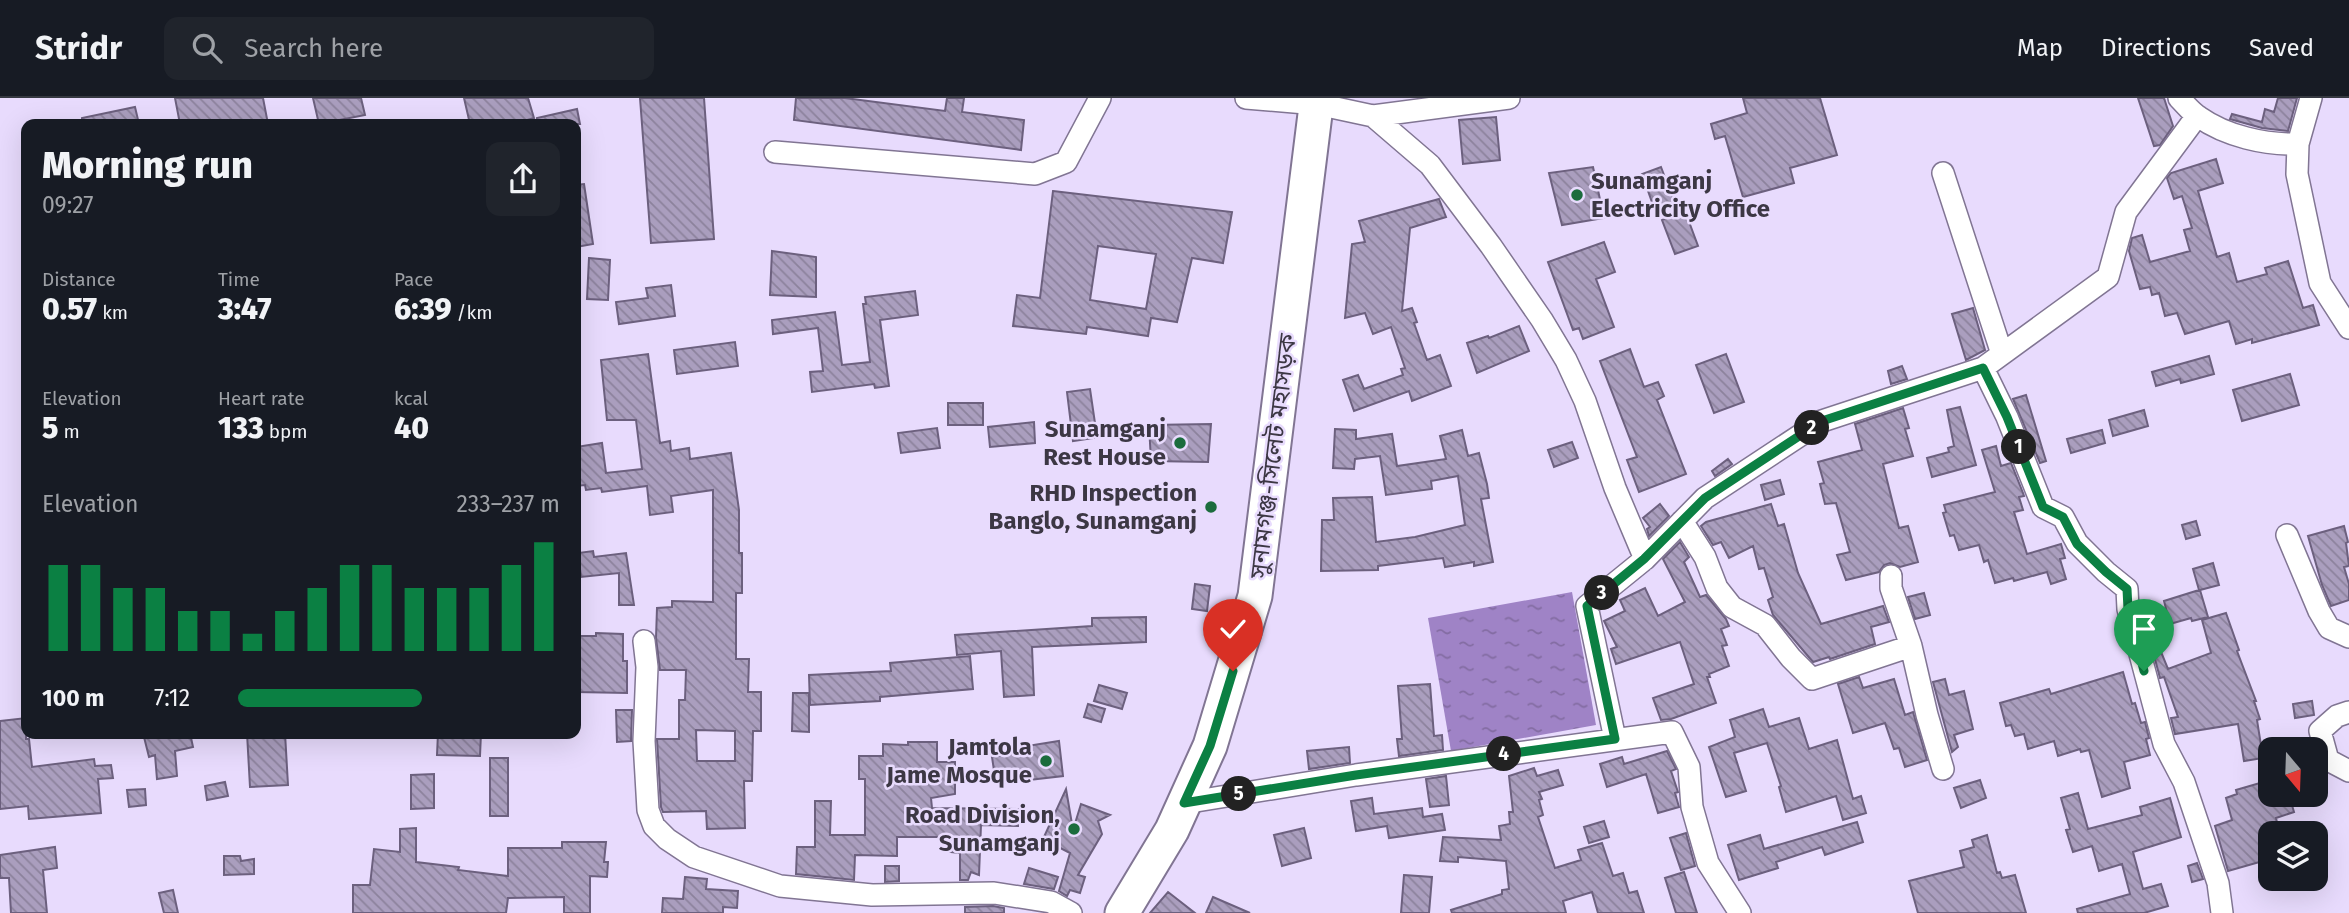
<!DOCTYPE html>
<html lang="en">
<head>
<meta charset="utf-8">
<style>
	:root { --surface:#171b24; --page:#20242c; --text:#f1f3f6; --muted:#9ea1a6; --line:#363941; --accent:#0b8043 }
	body { margin:0; font-family:"Fira Sans","Noto Sans Bengali",sans-serif; background:var(--page); color:var(--text); height:100vh; display:flex; flex-direction:column; font-size:26px; white-space:nowrap }
	* { box-sizing:border-box; margin:0 }
	p { font-size:23px; color:var(--muted) }
	.icon { flex:none; width:38px; height:38px; fill:none; stroke:currentColor; stroke-width:2; stroke-linecap:round; stroke-linejoin:round }
	.map { position:relative; flex:1; overflow:hidden }
	.panel { position:absolute; left:21px; top:21px; width:560px; height:620px; display:flex; flex-direction:column; background:var(--surface); border-radius:14px; box-shadow:0 7px 28px #0002 }
	.panel>* { flex:none }
	.needle { width:46px; rotate:161deg }
	.tools { position:absolute; left:2258px; top:639px; display:grid; gap:14px }
	.tools a { display:grid; place-items:center; width:70px; height:70px; border-radius:14px; background:var(--surface); box-shadow:0 7px 28px #0002; font-size:35px }
	.pin { position:absolute; display:grid; place-items:center; width:60px; height:60px; color:#fff; margin:-72px -30px; border-radius:50% 50% 50% 0; rotate:-45deg; box-shadow:0 0 7px #0007 }
	.pin .icon { rotate:45deg }
	.km { position:absolute; width:35px; height:35px; margin:-18px; border-radius:50%; background:#222; color:#fff; font-size:19px; line-height:35px; text-align:center }
	.round { display:grid; place-items:center; flex:none; width:74px; height:74px; border-radius:14px; background:var(--page) }
	.overview { display:flex; align-items:center; justify-content:space-between; height:119px; padding:0 21px }
	h1 { font-size:38px; font-weight:800; line-height:52px }
	.figures { display:grid; grid-template-columns:repeat(3,1fr); gap:10px; height:119px; padding:7px 21px }
	.figures div { display:grid; align-content:center }
	.figures b { font-size:30px; font-weight:800 }
	.figures small { font-size:19px; font-weight:400 }
	.figures p { font-size:19px }
	.chart { height:196px; padding:14px 21px }
	.chart p { display:flex; justify-content:space-between }
	.chart svg { width:100%; height:126px; margin-top:7px; stroke:var(--accent); stroke-width:6 }
	ul { padding:0 21px; list-style:none; font-size:23px }
	li { display:grid; grid-template-columns:112px 84px 1fr; align-items:center; height:52px }
	li i { height:18px; border-radius:9px; background:var(--accent) }
	header { display:flex; align-items:center; gap:42px; box-sizing:border-box; height:98px; padding:0 35px; background:var(--surface); border-bottom:2px solid var(--line) }
	header strong { font-size:33px }
	nav { display:flex; gap:38px; margin-inline-start:auto; font-size:24px }
	.search { width:490px; height:63px; background:var(--page); display:flex; align-items:center; gap:18px; box-sizing:border-box; padding:0 24px; border-radius:14px; color:var(--muted); font-size:26px }
	.map>svg:first-child { display:block }
	.water { fill:url(#water-ripples) }
	.building { fill:url(#building-back-hatch); stroke:#6c607e; stroke-width:2; fill-rule:evenodd }
	.lines { fill:none; stroke-linecap:round; stroke-linejoin:round }
	.minor-casing { stroke:#817593; stroke-width:24 }
	.primary-casing { stroke:#817593; stroke-width:37 }
	.minor { stroke:#fff; stroke-width:21 }
	.primary { stroke:#fff; stroke-width:33 }
	.route-casing { stroke:#fff; stroke-width:14 }
	.route { stroke:#0b8043; stroke-width:9 }
	.poi-dot { fill:#1b6c3d; stroke:#e8dbfd; stroke-width:2.5 }
	.labels { text-anchor:middle; dominant-baseline:central; stroke-width:5; stroke-linejoin:round; paint-order:stroke }
	.poi-label { font-size:24px; font-weight:bold; fill:#3c3744; stroke:#e8dbfd; text-anchor:end }
	.street-label { font-size:24px; fill:#3c3744; stroke:#e8dbfd }
</style>
</head>
<body>
<header>
<strong>Stridr</strong>
<div class="search"><svg class="icon" aria-label="search" viewBox="0 0 24 24"><circle cx="10" cy="10" r="6"/><path d="M15 15l6 6"/></svg>Search here</div>
<nav><a>Map</a><a>Directions</a><a>Saved</a></nav>
</header>
<div class="map">
<svg width="2349" height="815" viewBox="0 0 2349 815">
	<defs>
		<pattern id="water-ripples" width="26" height="14" patternUnits="userSpaceOnUse" patternTransform="scale(1.75)"><rect width="26" height="14" fill="#9f83c6"/><path d="M2 4q2-2 4 0t4 0M15 11q2-2 4 0t4 0" fill="none" stroke="#836ca2"/></pattern>
		<pattern id="building-back-hatch" width="6" height="6" patternUnits="userSpaceOnUse" patternTransform="scale(1.75)"><rect width="6" height="6" fill="#aa9ebe"/><path d="M-1 5l2 2M0 0l6 6M5-1l2 2" fill="none" stroke="#8c829c"/></pattern>
	</defs>
	<rect width="100%" height="100%" fill="#e8dbfd"/>
	<!-- water -->
	<path class="water" d="M1572,494L1596,627L1451,653L1428,520Z"/>
	<!-- building -->
	<path class="building" d="M175,0H263L268,26H180Z
		M313,0H361L365,17L319,26Z
		M464,0H528L534,20L514,26H470Z
		M640,0H704L714,141L651,145Z
		M796,0H845L945,13L947,0H964L962,14L1024,22L1021,52L794,22Z
		M1743,0H1820L1837,57L1790,70L1794,85L1743,99L1725,38L1715,41L1711,26L1747,15Z
		M2138,0H2164L2173,28L2160,47L2154,48Z
		M2278,0H2297L2288,33L2262,30L2230,21L2232,16L2262,24L2265,11L2274,14Z
		M135,9L139,26H82V20Z
		M577,11L580,26H537V20Z
		M1496,19L1500,62L1463,66L1459,22Z
		M2216,61L2223,85L2198,93L2217,159L2229,155L2237,184L2267,176L2265,170L2288,163L2303,210L2313,207L2319,227L2252,245V241L2236,246L2229,223L2185,236L2177,215L2165,218L2159,195L2152,197L2150,189L2140,191L2129,153L2132,140L2142,137L2150,164L2190,153L2184,132L2192,130L2182,98L2174,101L2167,80L2171,75Z
		M1593,69L1604,120L1562,127L1549,75Z
		M1661,69L1675,106L1657,110L1656,106L1653,107L1642,76Z
		M584,86L593,146L576,149V87Z
		M1053,93L1232,114L1223,165L1192,160L1177,224L1151,220L1148,238L1087,229L1086,236L1013,228L1017,197L1040,200ZM1098,148L1156,156L1146,211L1090,202Z
		M1439,101L1446,119L1410,130L1402,213L1412,210L1417,224L1414,225L1427,262L1440,257L1451,288L1412,303L1409,293L1354,313L1343,282L1358,277L1364,291L1403,277L1401,271L1405,270L1391,229L1373,236L1365,215L1345,220L1352,146L1365,144L1359,123Z
		M1685,113L1698,148L1675,156L1662,122Z
		M1604,144L1615,174L1596,181L1614,229L1583,241L1579,230L1573,232L1548,164Z
		M772,153L816,159V199L770,197Z
		M589,160L610,162L608,202L587,201Z
		M671,187L675,218L619,226L616,204L648,200L646,190Z
		M915,193L918,217L880,222L889,288L875,290L874,286L812,294L810,274L823,273L818,230L773,236L772,222L835,214L842,267L870,264L863,206H866L865,199Z
		M1973,210L1985,252L1966,262L1952,216Z
		M1519,228L1529,253L1477,275L1467,245L1488,238L1489,240Z
		M735,244L738,268L677,276L674,252Z
		M1630,251L1644,289L1658,284L1664,298L1657,302L1686,376L1639,394L1627,362L1637,359L1600,263Z
		M648,256L660,345L670,343L671,353L689,350L690,361L731,355L739,412V455H742V495H736V561H749L748,594H761V633H753L752,683H744L745,730L707,731L706,713L663,714L661,709L657,641H679V602H685L686,572H660L656,540L657,510L672,509V503L713,504V392L671,398L673,414L650,417L647,388L602,394L601,390L586,392L585,387L576,388V349L602,345L606,375L642,371L636,322H607L601,262ZM696,632L735,633V663H697Z
		M1726,256L1744,304L1714,315L1696,267Z
		M2209,258L2214,276L2181,285L2180,281L2156,288L2152,274Z
		M1902,268L1907,281L1891,286L1888,273Z
		M2290,276L2299,307L2242,323L2233,292Z
		M1090,291L1096,332H1093L1094,340L1073,343L1067,294Z
		M2026,297L2046,363L2040,365L2013,301Z
		M948,305H983V327H948Z
		M1960,309L1976,367L1932,379L1927,360L1949,354L1948,350L1954,348L1947,312Z
		M1903,310L1909,330L1905,331L1913,358L1883,366L1899,430L1908,428L1918,464L1900,469L1890,465L1884,467L1879,474L1846,482L1837,457L1850,454L1836,405L1825,406L1820,386L1824,385L1818,364L1862,352L1855,326Z
		M2144,312L2148,328L2113,338L2109,322Z
		M1034,324L1035,345L990,349L988,329Z
		M1211,326L1208,364L1151,363L1149,327Z
		M937,330L940,350L901,355L898,335Z
		M1335,331L1356,332V341L1392,336L1397,368L1446,361L1440,338L1462,332L1468,358L1479,355L1487,386L1489,400L1481,401L1493,464L1474,468V464L1445,469L1443,460L1378,468V472L1321,473L1322,422H1334L1333,400L1372,399L1376,444L1415,439L1465,427L1458,378L1431,383L1432,391L1386,397L1380,358L1355,361L1354,371L1333,370Z
		M2102,332L2105,345L2071,355L2067,341Z
		M1572,344L1578,360L1554,369L1548,352Z
		M1996,348L2001,368L2011,365L2023,395L2024,398L2019,399L2023,412L2014,414L2027,456L2061,446L2065,460L2060,461L2066,481L2051,486L2047,474L2014,483L2013,480L1995,485L1988,462L1984,464L1979,447L1959,452L1954,437L1950,438L1943,415L1946,414L1944,407L1995,394L1982,352Z
		M1728,361L1732,366L1715,378L1712,373Z
		M1780,382L1784,396L1765,402L1761,387Z
		M1660,406L1669,418L1649,438L1647,431L1650,429L1643,420Z
		M1771,406L1778,428L1784,426L1798,475L1821,526L1883,508L1889,524L1871,529L1875,546L1830,561L1829,559L1813,564L1773,517L1768,502L1773,499L1764,470L1759,471L1753,448L1729,460L1721,444L1713,447L1701,428L1706,424Z
		M2196,423L2200,437L2186,441L2182,427Z
		M2344,428L2348,444L2346,445L2349,468L2344,469L2349,486V502L2331,508L2322,487L2308,438Z
		M1680,444L1689,459L1684,464L1700,499L1706,497L1726,521L1729,528L1721,531L1727,547L1722,548L1729,568L1709,576L1710,579H1707L1716,605L1671,621L1661,622L1653,600L1694,586L1680,544L1616,566L1611,551L1617,549L1604,523L1625,513L1620,502L1645,490L1658,518L1685,504L1663,461Z
		M593,453L594,459L626,455L634,507H619V475L581,479L578,455Z
		M2213,465L2219,487L2200,492L2208,519L2192,523L2191,520L2170,526L2164,503L2199,492L2193,471Z
		M1195,486L1210,488L1207,513L1192,511Z
		M1924,495L1930,517L1915,521L1908,499Z
		M2226,515L2239,552L2237,553L2256,603H2254L2260,621L2257,622L2263,660L2244,663L2238,626L2175,636L2171,620L2178,619L2164,579L2160,580L2151,546L2157,544L2168,571L2211,555L2202,522Z
		M1146,519V544L1032,549L1034,597L1004,599L1001,553L957,557L955,537L1092,528V520Z
		M2153,526L2158,542L2150,544L2146,528Z
		M596,535L623,536V563H627V595L576,594V538H596Z
		M970,558L973,591L880,599V603L810,607L809,577L891,573L890,565Z
		M2123,574L2132,606L2135,605L2141,625L2145,624L2149,640L2146,641L2150,657L2124,664L2130,690L2102,699L2089,652L2081,654L2080,651L2058,658L2054,643L2028,651L2024,636L2015,638L2011,627L2006,628L2000,605L2049,591L2051,596Z
		M1859,579L1863,590L1894,581L1905,617L1913,614L1927,662L1905,669L1899,650L1894,651L1885,625L1853,635L1838,586Z
		M1945,581L1949,597L1964,593L1973,631L1954,637L1958,649L1952,654L1933,584Z
		M1430,586L1434,638L1442,637L1443,652L1399,658L1397,641H1402L1398,588Z
		M1099,587L1127,595L1122,611L1094,603Z
		M793,595H809V634L792,633Z
		M2312,603L2314,617L2295,620L2293,606Z
		M1088,606L1105,611L1101,624L1084,619Z
		M1763,611L1769,629L1799,620L1809,651L1837,642L1853,701L1861,698L1866,715L1843,722L1836,698L1786,714L1779,689L1781,688L1767,645L1734,655L1746,693L1726,699L1709,649L1735,639L1730,622Z
		M616,612H632L631,643L617,644Z
		M26,620V641H29L32,669L94,661L95,668L111,667L113,680L98,681L101,715L29,721L28,708L0,711V623Z
		M143,635H190L193,649L175,653L177,678L157,681L155,657L149,659Z
		M247,635H285L288,687L250,689Z
		M438,635H481L480,658L437,657Z
		M1059,643L1063,678L996,686L992,659L1028,653L1027,648Z
		M908,644H937V664H955V696L931,700L932,710L1018,711V728L981,727L979,777L971,774L968,782H960V755L942,753V739H897V758L855,757L854,782L796,776L797,749H815V703H831L830,737H865V681H859V658H883V646L908,647Z
		M1349,649L1350,665L1309,671L1307,653Z
		M1667,653L1676,671L1671,673L1678,694L1675,695L1679,709L1658,715L1646,676L1607,689L1600,666L1622,659L1624,666Z
		M490,660H508V718H490Z
		M1534,670L1537,678L1558,672L1563,687L1539,694L1542,701L1539,702L1543,717L1538,719L1555,770L1581,762L1578,752L1602,745L1613,778L1623,775L1629,795L1637,793L1644,815H1598L1592,794L1563,803L1566,815H1452L1451,812L1502,796V792L1509,791L1506,763L1458,759V764L1440,763L1443,739L1501,742L1499,728L1510,726L1509,714H1513L1509,678Z
		M434,676V710L411,711V677Z
		M1446,678L1449,707L1430,709L1426,681Z
		M1980,682L1986,700L1961,710L1954,690Z
		M2270,682V703L2289,697L2294,714L2276,720L2279,733L2267,737L2270,761L2228,773L2215,728L2232,722L2226,700L2237,696L2236,692Z
		M225,684L228,698L207,702L205,688Z
		M145,691L146,707L129,709L127,692Z
		M1066,691L1073,732L1081,706L1110,717L1098,723L1102,736L1078,777L1085,779L1080,795L1070,792L1067,798L1059,793L1070,755L1043,741Z
		M2078,695L2088,731L2142,717L2140,709L2170,700L2181,739L2133,754L2143,791L2161,786L2168,808L2144,815H2078L2077,811L2130,796L2122,766L2099,773L2092,748L2073,754L2066,732L2070,731L2061,700Z
		M1372,700L1374,716L1422,710L1423,719L1442,716L1445,732L1389,740L1387,728L1356,733L1351,703Z
		M1604,723L1609,739L1589,745L1584,729Z
		M1857,724L1863,744L1825,757L1822,749L1776,764L1778,770L1739,782L1728,747L1760,737L1764,751Z
		M416,730V764L459,769L458,772L508,778V750H562V744H606L604,764H608L607,779L590,778V815H564V799L508,800L506,815H353V787H370L374,751L400,754V731Z
		M1304,730L1311,760L1282,768L1274,737Z
		M1686,735L1695,768L1681,772L1670,740Z
		M1987,737L1997,775L2000,774L2002,780L2015,777L2026,815H1918L1909,783L1964,769L1960,753L1974,749L1972,742Z
		M55,749L57,770L43,772L47,815H11L9,780H0V757Z
		M224,758H240L241,763L254,761V776L224,777Z
		M2197,765L2203,781L2192,784L2188,768Z
		M885,768H899V783L885,784Z
		M1029,770L1058,779L1054,791L1024,786Z
		M1684,774L1697,815H1676L1665,780Z
		M1404,777L1432,779L1429,815H1401Z
		M685,779L707,781L706,791L738,793L737,810L723,809V815H662L663,800L683,801Z
		M173,792L178,815H164L159,795Z
		M1168,794L1195,815H1150Z
		M1213,799L1250,815H1206Z
		M993,808L1004,810V815H965V809Z"/>
	<g class="lines">
		<!-- minor casing -->
		<g class="minor-casing">
			<path id="minor" d="M1246,0L1317,6L1373,18L1430,67L1491,148L1542,222L1566,262L1585,303L1615,390L1645,461
				M2179,0C2185,6 2191,14 2199,19C2226,38 2265,47 2298,46
				M2311,0L2298,46L2297,76L2320,185L2349,230
				M1373,18L1509,0
				M775,54L1035,76L1066,64L1100,0
				M1943,75L2002,256
				M1983,270L2007,319L2043,409L2063,419L2077,445L2106,474L2127,491L2128,511L2164,646L2184,684L2218,785L2222,815
				M1682,423L1705,459L1717,490L1732,509L1765,527L1791,560L1812,581L1911,548
				M2287,437L2319,513L2329,530L2349,539
				M1891,478V490L1911,548L1927,617L1943,671
				M644,543L647,569L644,643L648,712L654,728L667,741L694,759L780,788L872,797L994,795L1051,804L1071,815
				M2349,614L2337,618L2320,633L2328,662L2349,673
				M1615,641L1587,508L1645,461L1705,400L1822,323L1983,270L2108,179L2126,114L2197,18
				M1184,705L1356,677L1672,634L1689,669L1692,709L1708,765L1740,815"/>
		</g>
		<!-- primary casing -->
		<g class="primary-casing">
			<path id="primary" d="M1122,815L1172,732L1210,648L1255,498L1317,0"/>
		</g>
		<!-- minor -->
		<use href="#minor" class="minor"/>
		<!-- primary -->
		<use href="#primary" class="primary"/>
	</g>
	<g class="lines">
		<!-- route casing -->
		<g class="route-casing">
			<path id="route" d="M1233,573L1210,648L1184,705L1356,677L1615,641L1587,508L1644,461L1705,400L1822,323L1983,270L2007,319L2043,409L2063,419L2077,446L2106,474L2127,491L2128,511L2144,573"/>
		</g>
		<!-- route -->
		<use href="#route" class="route"/>
	</g>
	<!-- markers -->
	<g class="poi-dot">
		<circle cx="1577" cy="97" r="7"/>
		<circle cx="1180" cy="345" r="7"/>
		<circle cx="1211" cy="409" r="7"/>
		<circle cx="1046" cy="663" r="7"/>
		<circle cx="1074" cy="731" r="7"/>
	</g>
	<g class="labels">
		<!-- poi labels -->
		<g class="poi-label">
			<text x="1591" y="83" text-anchor="start">Sunamganj<tspan x="1591" dy="28">Electricity Office</tspan></text>
			<text x="1166" y="331">Sunamganj<tspan x="1166" dy="28">Rest House</tspan></text>
			<text x="1197" y="395">RHD Inspection<tspan x="1197" dy="28">Banglo, Sunamganj</tspan></text>
			<text x="1032" y="649">Jamtola<tspan x="1032" dy="28">Jame Mosque</tspan></text>
			<text x="1060" y="717">Road Division,<tspan x="1060" dy="28">Sunamganj</tspan></text>
		</g>
		<!-- street labels -->
		<g class="street-label">
			<text transform="translate(1273 358) rotate(-83)">সুনামগঞ্জ-সিলেট মহাসড়ক</text>
		</g>
	</g>
</svg>
<div class="tools">
<a><svg class="needle" viewBox="-14 -14 28 28"><path d="M0-13l5 13h-10z" fill="#e53935"/><path d="M0 13l5-13h-10z" fill="#9ea1a6"/></svg></a>
<a><svg class="icon" aria-label="layers" viewBox="0 0 24 24"><path d="M12 4l9 5-9 5-9-5zM3 14l9 5 9-5"/></svg></a>
</div>
<div class="pin" style="left:2144px;top:573px;background:#1e9e55"><svg class="icon" aria-label="arrive" viewBox="0 0 24 24"><path d="M6 21V4h12l-3 4 3 4H6"/></svg></div>
<div class="pin" style="left:1233px;top:573px;background:#d93025"><svg class="icon" aria-label="check" viewBox="0 0 24 24"><path d="M5 12l5 5 9-10"/></svg></div>
<b class="km" style="left:2019px;top:349px">1</b>
<b class="km" style="left:1812px;top:330px">2</b>
<b class="km" style="left:1602px;top:495px">3</b>
<b class="km" style="left:1504px;top:656px">4</b>
<b class="km" style="left:1239px;top:696px">5</b>
<section class="panel">
<div class="overview"><div><h1>Morning run</h1><p>09:27</p></div><a class="round"><svg class="icon" aria-label="share" viewBox="0 0 24 24"><path d="M12 15V3M7 8l5-5 5 5M5 13v7h14v-7"/></svg></a></div>
<div class="figures">
<div><p>Distance</p><b>0.57<small> km</small></b></div>
<div><p>Time</p><b>3:47</b></div>
<div><p>Pace</p><b>6:39<small> /km</small></b></div>
</div>
<div class="figures">
<div><p>Elevation</p><b>5<small> m</small></b></div>
<div><p>Heart rate</p><b>133<small> bpm</small></b></div>
<div><p>kcal</p><b>40</b></div>
</div>
<div class="chart"><p><span>Elevation</span>233–237 m</p>
<svg viewBox="0 0 160 44" preserveAspectRatio="none"><path d="M5 44V14M15 44V14M25 44V22M35 44V22M45 44V30M55 44V30M65 44V38M75 44V30M85 44V22M95 44V14M105 44V14M115 44V22M125 44V22M135 44V22M145 44V14M155 44V6"/></svg>
</div>
<ul>
<li><b>100 m</b>7:12<i style="width:57%"></i></li>
</ul>
</section>
</div>
</body>
</html>
